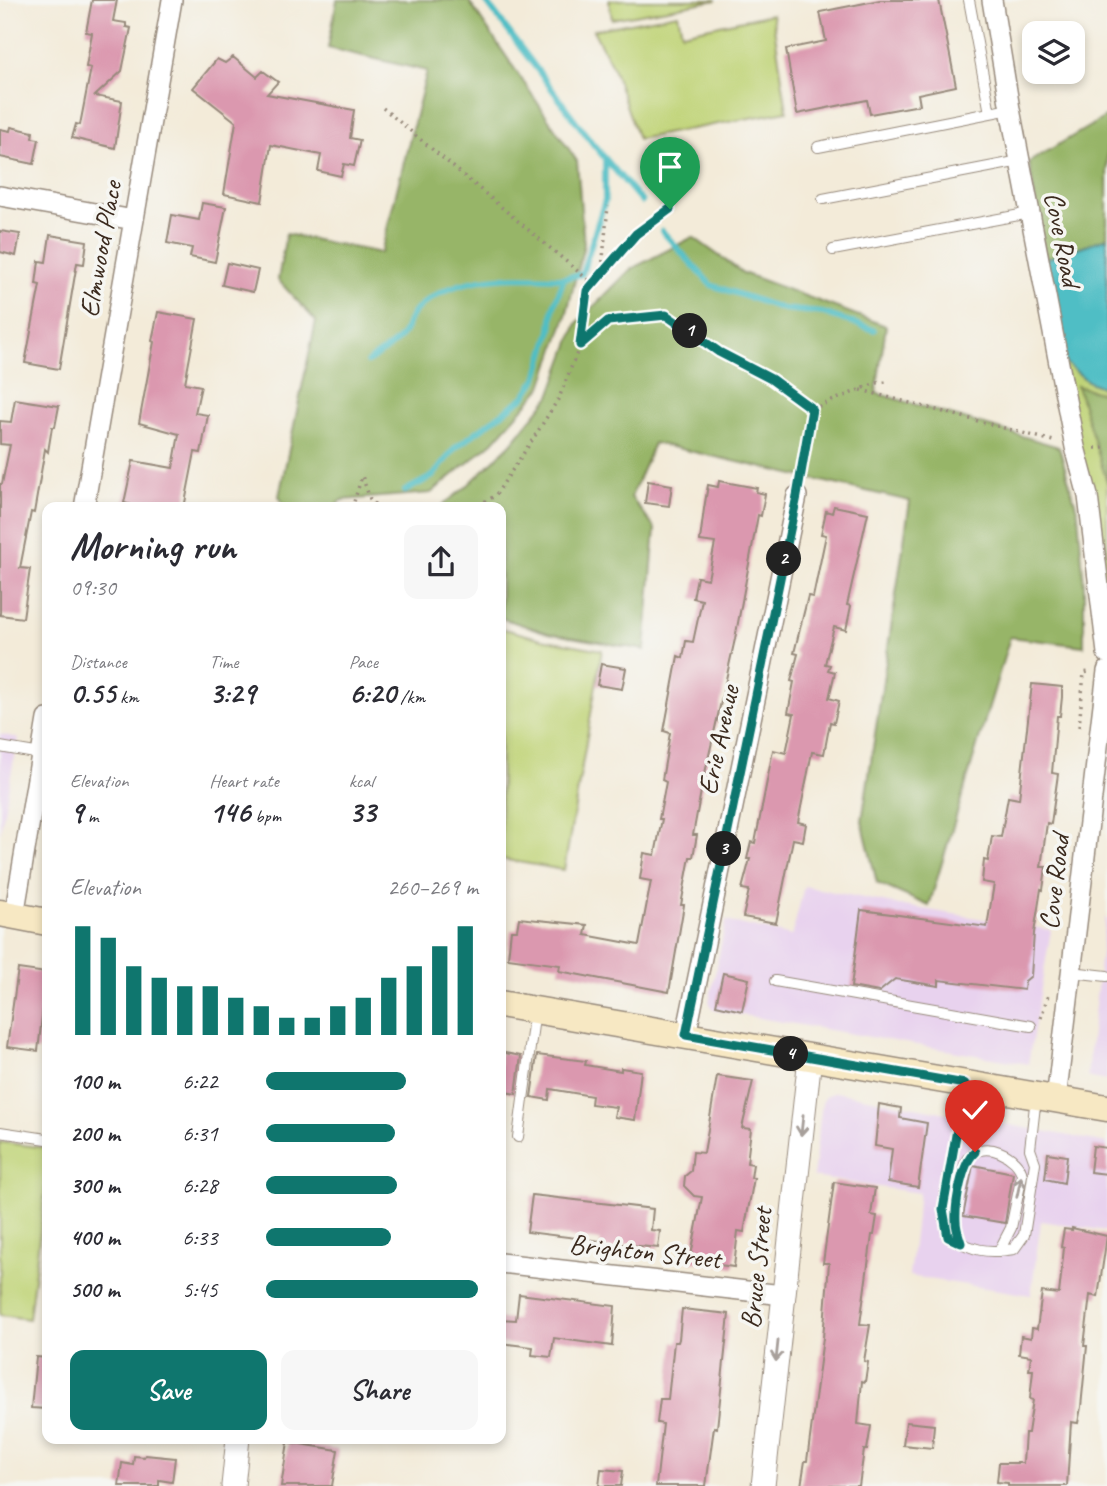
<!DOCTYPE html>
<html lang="en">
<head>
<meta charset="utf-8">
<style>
	:root { --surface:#fff; --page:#f7f7f7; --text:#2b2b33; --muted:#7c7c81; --accent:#0f766e }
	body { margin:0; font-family:Caveat,sans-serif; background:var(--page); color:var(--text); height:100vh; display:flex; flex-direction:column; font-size:26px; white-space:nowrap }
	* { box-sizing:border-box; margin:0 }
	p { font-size:23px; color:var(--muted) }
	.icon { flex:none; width:38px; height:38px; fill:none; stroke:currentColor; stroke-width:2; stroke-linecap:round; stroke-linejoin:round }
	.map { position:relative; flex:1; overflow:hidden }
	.panel { position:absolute; left:42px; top:502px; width:464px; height:942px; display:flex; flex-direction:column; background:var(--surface); border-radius:14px; box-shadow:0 4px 10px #0003 }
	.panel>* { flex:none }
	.fabs { position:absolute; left:1022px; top:21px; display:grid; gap:14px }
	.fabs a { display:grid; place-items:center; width:63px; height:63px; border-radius:14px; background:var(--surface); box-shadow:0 4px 10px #0003; font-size:35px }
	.pin { position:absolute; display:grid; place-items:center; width:60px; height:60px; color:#fff; margin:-72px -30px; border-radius:50% 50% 50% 0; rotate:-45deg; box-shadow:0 0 7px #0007 }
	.pin .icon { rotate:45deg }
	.km { position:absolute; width:35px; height:35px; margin:-18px; border-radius:50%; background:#222; color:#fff; font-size:19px; line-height:35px; text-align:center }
	.round { display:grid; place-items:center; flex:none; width:74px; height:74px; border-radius:14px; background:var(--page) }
	.head { display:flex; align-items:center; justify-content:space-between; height:119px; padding:0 28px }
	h1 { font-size:38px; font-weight:700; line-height:52px }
	.stats { display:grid; grid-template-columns:repeat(3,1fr); gap:10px; height:119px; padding:7px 28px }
	.stats div { display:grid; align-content:center }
	.stats b { font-size:30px; font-weight:700 }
	.stats small { font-size:19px; font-weight:400 }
	.stats p { font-size:19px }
	.chart { height:196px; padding:14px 28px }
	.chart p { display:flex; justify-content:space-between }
	.chart svg { width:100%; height:126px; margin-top:7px; stroke:var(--accent); stroke-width:6 }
	.action { display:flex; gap:14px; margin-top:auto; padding:14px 28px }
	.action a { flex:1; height:80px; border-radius:14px; background:var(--accent); color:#fff; font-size:28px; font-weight:700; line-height:80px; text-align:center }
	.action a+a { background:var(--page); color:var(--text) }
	ul { padding:0 28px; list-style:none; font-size:23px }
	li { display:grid; grid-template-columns:112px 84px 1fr; align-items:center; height:52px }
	li i { height:18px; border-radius:9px; background:var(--accent) }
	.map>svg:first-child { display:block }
	.built { fill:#e8d2ee }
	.green { fill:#bfd376; stroke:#7d7e4a; stroke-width:2 }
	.forest { fill:#97b567; stroke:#697042; stroke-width:2 }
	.water { fill:#50bec5; stroke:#467472; stroke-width:2 }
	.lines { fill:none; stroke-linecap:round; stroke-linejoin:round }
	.stream { stroke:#50bec5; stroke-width:6 }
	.building { fill:#db98af }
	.service-casing { stroke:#978a7c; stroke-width:12 }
	.minor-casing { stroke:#978a7c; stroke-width:22 }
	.tertiary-casing { stroke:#978a7c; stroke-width:25 }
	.secondary-casing { stroke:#978a7c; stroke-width:29 }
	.path { stroke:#978a7c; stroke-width:3.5; stroke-dasharray:2 5; stroke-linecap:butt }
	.service { stroke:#fff; stroke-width:10 }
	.minor { stroke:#fff; stroke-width:19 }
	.tertiary { stroke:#fff; stroke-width:23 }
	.secondary { stroke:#f7e8c3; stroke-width:26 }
	.oneway { stroke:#a79f9a }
	.route-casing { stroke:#fff; stroke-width:14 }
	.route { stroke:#0f766e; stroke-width:9 }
	.labels { text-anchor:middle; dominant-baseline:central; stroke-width:7; stroke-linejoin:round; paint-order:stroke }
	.street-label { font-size:28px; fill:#3b2a1e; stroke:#f6f6f2 }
</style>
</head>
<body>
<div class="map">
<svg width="1107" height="1486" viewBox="0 0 1107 1486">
	<rect width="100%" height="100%" fill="#f6f6f2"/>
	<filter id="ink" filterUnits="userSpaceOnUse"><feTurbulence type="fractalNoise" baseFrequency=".0143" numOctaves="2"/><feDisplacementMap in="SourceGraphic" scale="14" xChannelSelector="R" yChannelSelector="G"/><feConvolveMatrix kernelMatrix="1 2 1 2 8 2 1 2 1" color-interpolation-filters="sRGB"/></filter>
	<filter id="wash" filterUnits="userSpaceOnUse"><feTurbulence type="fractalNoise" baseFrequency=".00686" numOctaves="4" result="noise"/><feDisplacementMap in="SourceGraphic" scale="28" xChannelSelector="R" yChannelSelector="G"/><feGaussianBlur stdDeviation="1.57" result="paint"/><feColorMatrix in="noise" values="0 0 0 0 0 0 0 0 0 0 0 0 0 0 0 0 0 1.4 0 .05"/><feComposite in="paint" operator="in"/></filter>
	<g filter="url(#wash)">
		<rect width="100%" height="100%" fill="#f3ebd9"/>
		<!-- built -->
		<path class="built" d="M0,734L18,738L0,833Z
			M804,886L898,905L1051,930L1028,1064L713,1010L709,1002L726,921L792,936Z
			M1105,918L1107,919V1081L1087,1077Z
			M835,1092L1107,1143V1231L1041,1221L1031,1295L909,1276L919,1193L813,1177L822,1103L826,1096Z"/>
		<!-- green -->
		<path class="green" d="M609,0H717L612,19Z
			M678,14L682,33L772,14L787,111L638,139L613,68L593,30Z
			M1063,361L1089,382L1107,389V602Z
			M500,628L542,639L602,650L564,870L501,859Z
			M0,1142L47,1148V1177L29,1319L0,1315Z"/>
		<!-- forest -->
		<path class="forest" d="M337,0H468L577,161L584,245L566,316L542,387L493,442L431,493L342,500L335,507H285L279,496L316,321L278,280L286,234L381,253L427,71L328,48Z
			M1107,116V238L1045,259L1029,162Z
			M693,237L743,273L886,326L876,393L1059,447L1078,513L1084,585V646L1010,637L929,906L877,883L862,821L910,501L654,443L631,497L655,529L645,650L548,633L501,618L500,508L440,507L466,487L511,444L550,396L577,323L631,269Z
			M1077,386L1107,394V482Z"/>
		<!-- water -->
		<path class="water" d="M1107,238V389L1089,382L1063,361L1045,259Z"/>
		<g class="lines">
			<!-- stream -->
			<path class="stream" d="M485,0L593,144L642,202
				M662,231L711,285L783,309L823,313L874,330
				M368,362C378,354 395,346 402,335C408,328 408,318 415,311C454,272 512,277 564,278
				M405,491L433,476L455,448L524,397L537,378L551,330L553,309L564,278L582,274L605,200V158"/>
		</g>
		<g id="blocks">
			<!-- building -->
			<path class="building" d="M92,0H117L113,21L126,23V27L131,28L122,71L95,96L122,101L115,148L72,138L76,124L80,125L91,68L86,67L92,33L86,32Z
				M880,0H939L956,86L918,94L920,105L870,114L867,100L797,114L786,49L826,41L820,12Z
				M233,57L257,77L263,71L278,82L267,94L354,110L350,138L360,140L354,166L344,164L341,176L318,171L321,155L271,145L262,202L224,194L236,122L193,88L217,59L225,63Z
				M11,127L33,132L32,138L39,139L34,164L0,157V129L10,131Z
				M202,203L226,207L215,262L190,257L192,248L167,243L172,215L199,220Z
				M0,231L20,234L16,256L0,252Z
				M50,235L87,241L84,264L77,263L59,369L25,363L40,285L36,284L39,261L46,262Z
				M227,263L258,270L253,292L222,285Z
				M158,312L197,319L185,383L201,386L195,413L208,415L201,453L195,452L184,508H143L124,503L133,461L173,468L179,434L139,423L154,342L152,341Z
				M15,399L59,406L55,427H52L48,452L45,449L34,513L31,512L20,568L30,569L23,618L0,615V484H2L10,445L0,444V421L11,422Z
				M648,481L672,485L669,506L645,503Z
				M719,481L757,488L756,492L765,494L761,516L758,515L735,639L701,791L693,835H697L693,857H690L681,905H684L669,992L559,971L560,965L508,958L511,930H517L519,918L587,925L585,935L639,945L651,881L640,879L644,853L655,855L662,819H659L666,782L662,780L670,733L664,731L678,656L683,658L686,641L693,642L702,600L693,598L697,577L708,579L715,543L700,541L704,509L708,485L718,487Z
				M834,506L868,513L847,605L851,606L846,630L834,627L825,664L830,665L828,670L835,672L829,698L839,701L834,723L830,722L824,754L812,752L798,822L806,824L803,841L793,839L776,923L743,917L749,890L742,889L750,859H747L751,842L755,843L773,750L786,753L794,714L788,713L794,682L791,681L798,654L794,653L808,596L813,597L826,535L821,534L826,511L832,513Z
				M601,664L626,668L622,689L597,685Z
				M1032,684L1062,687V697L1060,716H1057L1052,773L1058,774L1051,824L1047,823L1041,867H1046L1043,890L1041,889L1034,933L1031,976L1025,981L1024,990L939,980V986L895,979L879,992L851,987L861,910L987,927L994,884L982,882L984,860L988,861L992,836L1001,837L1008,797L1019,799Z
				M18,969L47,973L38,1051L7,1047Z
				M723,973L749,979L742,1011L716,1005Z
				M500,1052L521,1056L516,1094L500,1091Z
				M537,1055L586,1061L585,1065L621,1071V1068L641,1071L635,1120L614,1117L616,1107L591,1104L592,1096L550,1089L549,1100L531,1097Z
				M717,1076L753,1081L742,1128L751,1129L747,1163L753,1164L751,1178H754L744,1232L738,1231L734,1267L690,1261L702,1197L694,1196L684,1186L685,1176L691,1171L693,1152L704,1153Z
				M879,1104L901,1108L900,1118L927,1123L918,1187L888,1182L892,1149L875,1146Z
				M1093,1146L1107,1148V1174L1090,1172Z
				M1048,1153L1067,1156L1064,1183L1045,1179Z
				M973,1165L1013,1173L1005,1223L963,1216Z
				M834,1182L875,1188L871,1215L877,1216L874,1235H872L860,1324L870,1325L864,1361L868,1362L865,1382L862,1381L858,1424L871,1426L867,1450H864L859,1486H801L805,1461H807L823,1338L829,1263H823Z
				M532,1195L653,1209L651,1230L660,1231L658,1248L622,1244L621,1250L600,1247L601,1241L527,1232Z
				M1072,1228L1107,1236L1098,1297L1090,1295L1084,1346H1087L1081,1407L1078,1423L1071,1422L1067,1486H1008V1483L997,1482L999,1463H1023L1025,1433H1028L1033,1400L1030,1399L1033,1370H1029L1031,1356L1019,1354L1021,1336L1031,1338L1032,1328L1037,1329L1042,1292L1059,1294L1064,1248L1061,1247L1064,1229L1072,1230Z
				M519,1294L615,1306L612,1346L554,1338L551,1357L532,1355L533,1347L500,1343V1319L516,1320Z
				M682,1309L729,1314L717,1428L714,1427L706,1486H656L663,1424L657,1423L660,1399H668L674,1342H678L679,1339Z
				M36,1357L47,1358V1409L31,1408Z
				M906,1422L934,1425L932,1448L903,1445Z
				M288,1442L338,1450L332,1486H281Z
				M145,1455L175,1458L172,1482L159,1480V1486H119L122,1463L133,1465L134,1456L144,1457Z
				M601,1469L623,1471L621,1486H599Z"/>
		</g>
	</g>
	<g filter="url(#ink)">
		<use href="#blocks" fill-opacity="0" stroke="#978a7c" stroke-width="2"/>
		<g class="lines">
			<!-- service casing -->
			<g class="service-casing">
				<path id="service" d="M969,0L990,113
					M818,147L1010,109
					M823,199L1020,161
					M833,250L1030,213
					M0,747L41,754
					M1071,972L1107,976
					M775,981L1031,1026
					M965,1085L943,1209L948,1237C974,1250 985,1254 1014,1249L1024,1235L1035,1163L1030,1149L1036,1097
					M0,1132L47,1139
					M518,1137L535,1010
					M961,1243C959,1236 956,1229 956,1222C955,1209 961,1167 969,1157C984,1139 1019,1156 1022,1175L1011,1228L999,1251"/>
			</g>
			<!-- minor casing -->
			<g class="minor-casing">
				<path id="minor" d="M992,0L1010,109L1075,447L1088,496L1107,653
					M0,196L134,220
					M84,508L172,0
					M14,916L47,719
					M686,1035L797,496
					M1056,1100L1107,671
					M500,1263L783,1295"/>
			</g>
			<!-- tertiary casing -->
			<g class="tertiary-casing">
				<path id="tertiary" d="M233,1486L238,1438
					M763,1486L810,1057"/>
			</g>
			<!-- secondary casing -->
			<g class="secondary-casing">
				<path id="secondary" d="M0,913L47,922
					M500,1004L1107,1108"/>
			</g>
			<!-- path -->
			<path class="path" d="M383,108L593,284
				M602,269L608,206
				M580,343L587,291L636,234L670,209
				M861,390L1057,442
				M1095,448H1107
				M800,477L812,409
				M352,508L362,476L370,499L378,508
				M472,508L495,496L531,442L559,398L580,345L608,321L666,315L719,353L770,379L812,409L876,383L887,382
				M1079,727L1084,673L1088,672
				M1041,1018L1048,995"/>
			<!-- service -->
			<use href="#service" class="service"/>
			<!-- minor -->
			<use href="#minor" class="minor"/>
			<!-- tertiary -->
			<use href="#tertiary" class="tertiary"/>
			<!-- secondary -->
			<use href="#secondary" class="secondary"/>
		</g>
		<!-- one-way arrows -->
		<defs><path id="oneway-shaft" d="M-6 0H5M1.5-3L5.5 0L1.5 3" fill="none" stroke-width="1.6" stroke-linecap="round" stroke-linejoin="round" transform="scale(1.75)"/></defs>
		<g class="oneway">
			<use href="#oneway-shaft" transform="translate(802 1125) rotate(96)"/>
			<use href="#oneway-shaft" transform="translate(1019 1187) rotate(-78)"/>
			<use href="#oneway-shaft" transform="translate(777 1351) rotate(96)"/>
		</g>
	</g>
	<g class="lines" filter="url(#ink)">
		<!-- route casing -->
		<g class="route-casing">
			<path id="route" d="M670,209L636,234L587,291L580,345L608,321L666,315L719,352L771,379L812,409L797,496L686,1035L965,1084L943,1209L948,1237L961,1243C959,1236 956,1229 956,1221C955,1204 962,1163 975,1152"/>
		</g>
		<!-- route -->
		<use href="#route" class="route"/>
	</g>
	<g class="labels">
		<!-- street labels -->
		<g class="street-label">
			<text transform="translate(1063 239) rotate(79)">Cove Road</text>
			<text transform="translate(100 249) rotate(-80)">Elmwood Place</text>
			<text transform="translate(718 740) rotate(-78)">Erie Avenue</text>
			<text transform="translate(1054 882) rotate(-83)">Cove Road</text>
			<text transform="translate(645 1251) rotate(6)">Brighton Street</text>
			<text transform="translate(756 1268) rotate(-84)">Bruce Street</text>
		</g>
	</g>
</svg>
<div class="fabs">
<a><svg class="icon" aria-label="layers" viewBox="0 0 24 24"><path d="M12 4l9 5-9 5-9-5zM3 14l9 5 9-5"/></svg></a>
</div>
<div class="pin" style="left:670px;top:209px;background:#1e9e55"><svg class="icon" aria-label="arrive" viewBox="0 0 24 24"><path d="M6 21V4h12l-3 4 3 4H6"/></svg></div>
<div class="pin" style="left:975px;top:1152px;background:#d93025"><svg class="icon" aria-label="check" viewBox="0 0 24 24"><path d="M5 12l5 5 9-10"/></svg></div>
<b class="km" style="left:690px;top:331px">1</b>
<b class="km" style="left:784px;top:559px">2</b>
<b class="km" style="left:724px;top:849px">3</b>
<b class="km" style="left:791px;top:1054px">4</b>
<section class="panel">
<div class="head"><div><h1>Morning run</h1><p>09:30</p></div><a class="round"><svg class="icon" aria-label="share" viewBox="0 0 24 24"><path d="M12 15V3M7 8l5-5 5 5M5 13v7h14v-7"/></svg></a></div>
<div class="stats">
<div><p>Distance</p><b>0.55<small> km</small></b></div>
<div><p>Time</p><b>3:29</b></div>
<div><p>Pace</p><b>6:20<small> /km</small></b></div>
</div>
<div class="stats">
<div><p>Elevation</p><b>9<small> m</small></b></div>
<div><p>Heart rate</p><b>146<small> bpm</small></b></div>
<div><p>kcal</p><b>33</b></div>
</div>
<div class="chart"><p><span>Elevation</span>260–269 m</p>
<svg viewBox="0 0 160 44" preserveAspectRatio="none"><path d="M5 44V6M15 44V10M25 44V20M35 44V24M45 44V27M55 44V27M65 44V31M75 44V34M85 44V38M95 44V38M105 44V34M115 44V31M125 44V24M135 44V20M145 44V13M155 44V6"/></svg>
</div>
<ul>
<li><b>100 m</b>6:22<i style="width:66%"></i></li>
<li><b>200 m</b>6:31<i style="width:61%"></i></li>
<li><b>300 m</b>6:28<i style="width:62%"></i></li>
<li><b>400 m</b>6:33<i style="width:59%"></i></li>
<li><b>500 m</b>5:45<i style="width:100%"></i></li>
</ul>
<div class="action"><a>Save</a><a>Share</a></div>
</section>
</div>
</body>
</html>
